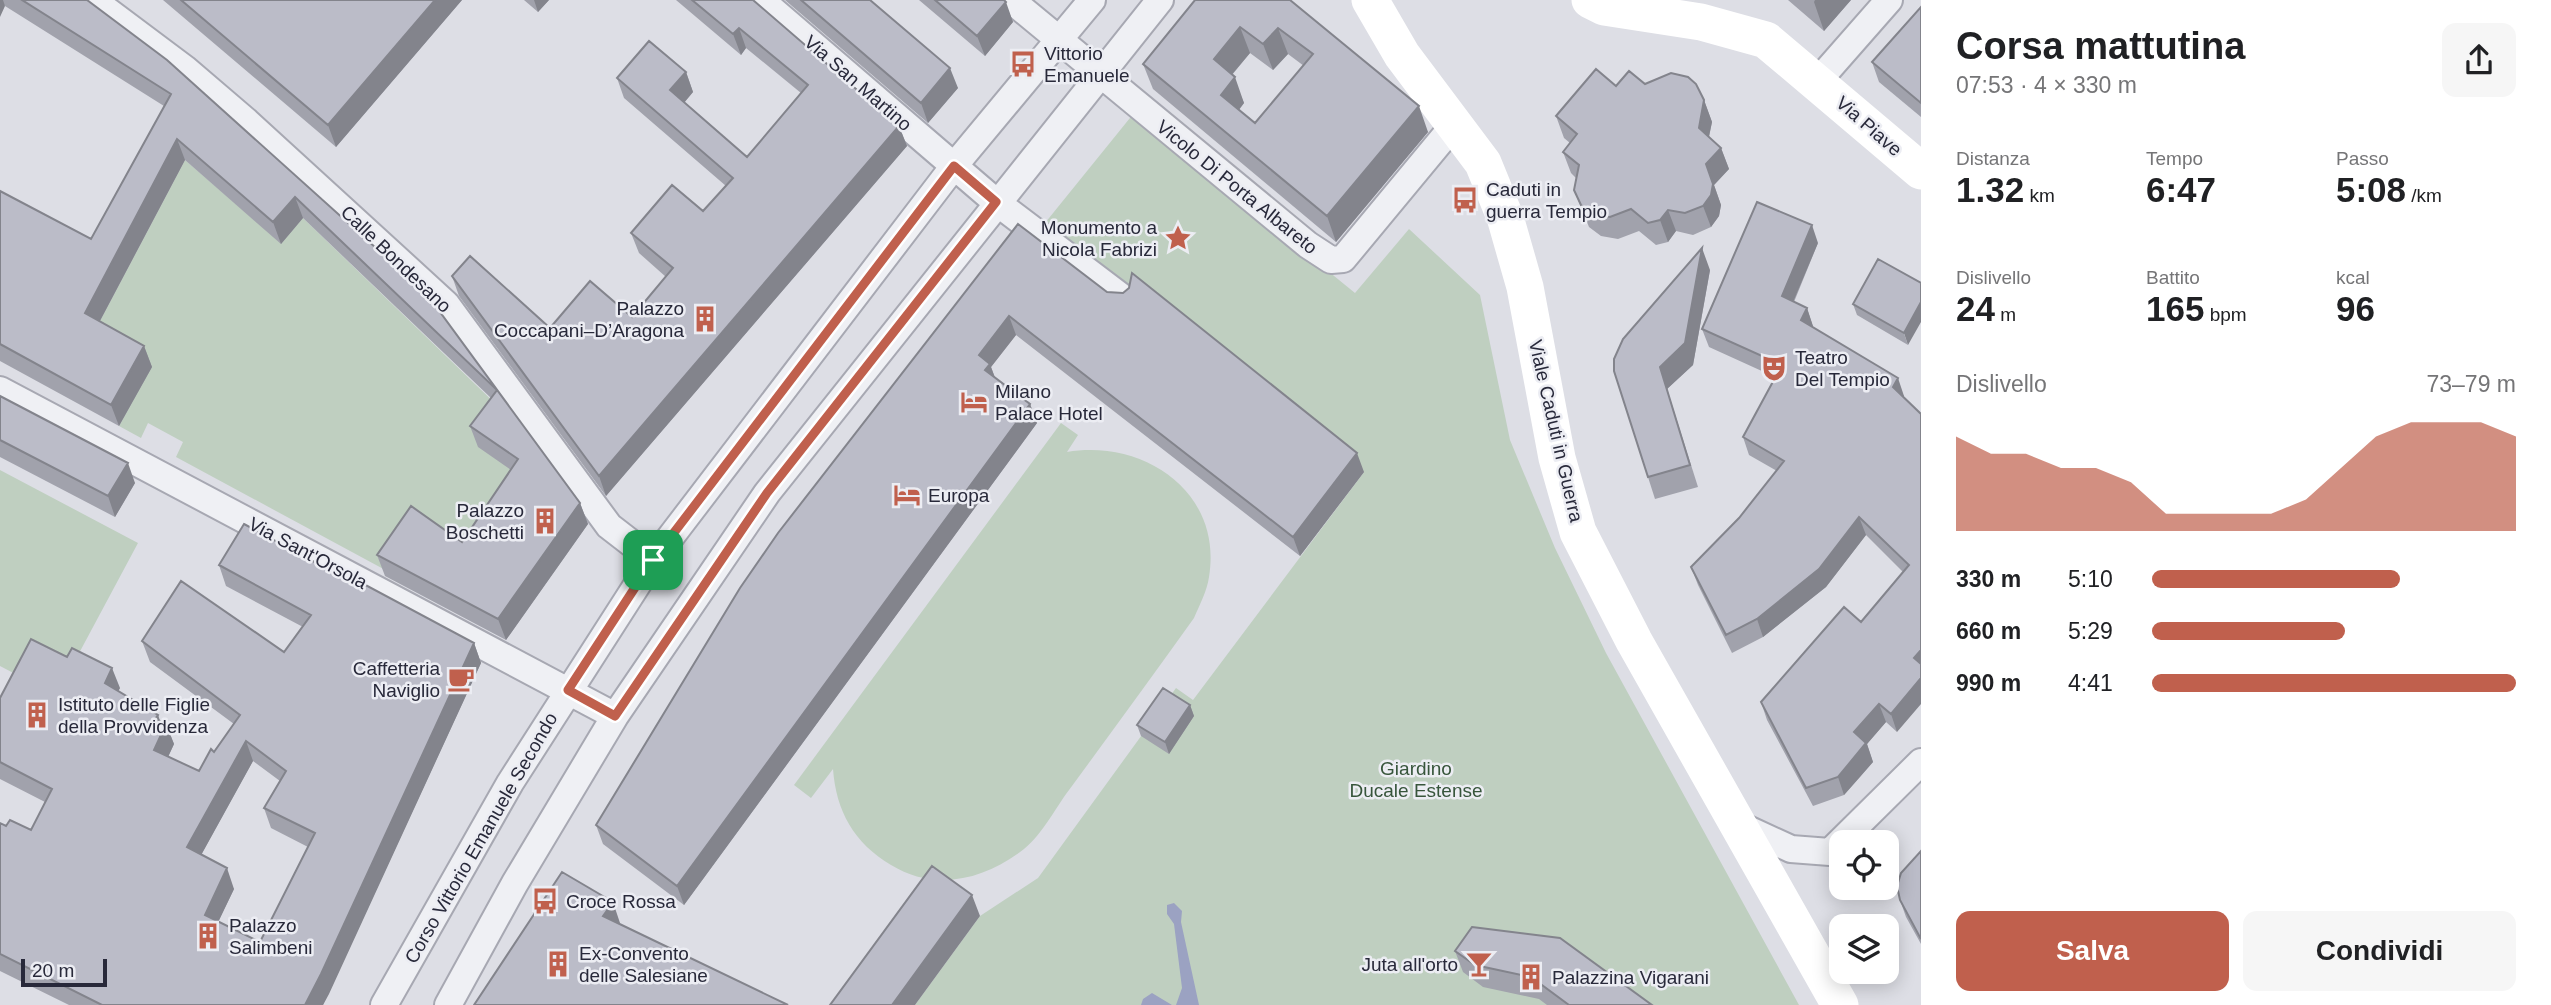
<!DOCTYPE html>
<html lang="it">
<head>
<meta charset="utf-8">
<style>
	:root { --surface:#fff; --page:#f6f6f6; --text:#202124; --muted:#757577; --accent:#c0604d }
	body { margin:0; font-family:Arial,sans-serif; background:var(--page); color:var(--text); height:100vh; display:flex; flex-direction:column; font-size:26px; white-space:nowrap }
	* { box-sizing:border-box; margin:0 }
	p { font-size:23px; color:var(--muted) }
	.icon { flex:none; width:38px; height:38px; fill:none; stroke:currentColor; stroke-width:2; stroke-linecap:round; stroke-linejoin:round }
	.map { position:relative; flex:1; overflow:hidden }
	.side { display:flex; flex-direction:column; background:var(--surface); width:630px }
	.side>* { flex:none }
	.controls { position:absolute; left:1829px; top:830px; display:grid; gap:14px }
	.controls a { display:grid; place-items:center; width:70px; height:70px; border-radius:14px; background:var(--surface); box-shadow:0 4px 18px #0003; font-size:35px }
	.scale { position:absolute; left:21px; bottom:18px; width:86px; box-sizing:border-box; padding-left:7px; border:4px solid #28293a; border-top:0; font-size:19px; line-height:24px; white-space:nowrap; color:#28293a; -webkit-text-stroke:5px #ecedf3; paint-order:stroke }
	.pin { position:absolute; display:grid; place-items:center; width:60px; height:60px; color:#fff; margin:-30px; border-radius:14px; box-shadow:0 4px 10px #0006 }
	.round { display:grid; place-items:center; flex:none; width:74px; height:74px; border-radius:14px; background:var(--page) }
	.head { display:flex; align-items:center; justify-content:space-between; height:119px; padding:0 35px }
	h1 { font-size:38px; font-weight:700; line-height:52px }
	.metrics { display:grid; grid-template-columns:repeat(3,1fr); gap:10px; height:119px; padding:7px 35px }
	.metrics div { display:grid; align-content:center }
	.metrics b { font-size:35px; font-weight:700 }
	.metrics small { font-size:19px; font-weight:400 }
	.metrics p { font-size:19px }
	.chart { height:196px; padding:14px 35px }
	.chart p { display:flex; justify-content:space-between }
	.chart svg { width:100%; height:126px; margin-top:7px; fill:var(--accent); opacity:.7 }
	.cta { display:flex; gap:14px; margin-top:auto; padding:14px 35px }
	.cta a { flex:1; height:80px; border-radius:14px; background:var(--accent); color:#fff; font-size:28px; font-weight:700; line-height:80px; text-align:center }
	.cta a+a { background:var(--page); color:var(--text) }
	ul { padding:0 35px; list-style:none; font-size:23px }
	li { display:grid; grid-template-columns:112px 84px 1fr; align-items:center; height:52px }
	li i { height:18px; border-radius:9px; background:var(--accent) }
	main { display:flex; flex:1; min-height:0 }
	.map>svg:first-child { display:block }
	.green { fill:#bfcfc0 }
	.water { fill:#9ba2c2 }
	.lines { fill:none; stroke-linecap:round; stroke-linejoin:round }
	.street-casing { stroke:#a7a8b2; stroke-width:30 }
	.street { stroke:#eff0f4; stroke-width:26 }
	.secondary { stroke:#fff; stroke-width:37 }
	.wall { fill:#a1a2ac; fill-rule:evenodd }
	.shaded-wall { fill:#83848c }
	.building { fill:#bbbcc8; stroke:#83848c; stroke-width:2; fill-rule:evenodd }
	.route-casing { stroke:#fff; stroke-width:14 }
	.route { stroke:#c0604d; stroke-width:9 }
	.labels { text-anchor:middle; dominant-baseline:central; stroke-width:5; stroke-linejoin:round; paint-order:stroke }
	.poi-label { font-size:19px; fill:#28293a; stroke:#ecedf3; text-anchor:start }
	.street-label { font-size:19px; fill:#28293a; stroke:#ecedf3 }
	.park-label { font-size:19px; fill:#37553b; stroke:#ecedf3 }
</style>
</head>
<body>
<main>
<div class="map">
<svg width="1921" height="1005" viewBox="0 0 1921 1005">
	<rect width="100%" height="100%" fill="#dddee5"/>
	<!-- green -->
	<path class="green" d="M1134,113L1355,293L1409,229L1480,295L1510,440L1555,548L1606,653L1799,1005H915L980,916L1038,878L1176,688L1193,700L1364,472L1139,292L1045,223Z
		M185,160L281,243L303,218L504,412L526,481L470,563L389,572L176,457L183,442L148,423L141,438L119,426L151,367L93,334Z
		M1061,423L1078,435L1067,452C1144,439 1223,492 1209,577C1207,591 1200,604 1194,618C1154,674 1113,730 1072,786C1057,805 1043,834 1024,849C985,880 935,892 891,865C854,843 836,811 833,769L811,798L794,785Z
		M0,470L138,543L70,670L23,678L0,666Z"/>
	<!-- water -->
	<path class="water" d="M1174,903L1182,911L1181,922L1199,1005H1176L1182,988L1174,924L1167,914V905Z
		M1152,993L1172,1005H1141L1143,999Z"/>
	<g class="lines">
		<!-- street casing -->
		<g class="street-casing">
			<path id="street" d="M93,0L185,69L247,122L446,304L609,526L653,560
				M761,0L996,202L1123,298
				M1011,0L1308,245L1331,260L1343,259L1454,125
				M1817,82L1889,0
				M0,390L615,716
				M1741,826L1791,849L1830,852L1921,762
				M384,1005L510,783L653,560L954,166L1092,0
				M448,1005L515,883L615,716L767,493L1160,0"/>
		</g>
		<!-- street -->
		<use href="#street" class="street"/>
		<!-- secondary -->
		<path class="secondary" d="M1370,0L1402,55L1483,163L1505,217L1525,287L1557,458L1578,532L1634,641L1840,1005
			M1590,0L1604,7L1701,22L1766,40L1921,171"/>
	</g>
	<!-- wall -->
	<path class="wall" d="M0,0H87L426,293L580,503L588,524L506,640L385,576L377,555L462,542L511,470L478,447L470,426L491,398L303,218L281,244L185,160L100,321L144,346L152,367L119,426L0,361V191L91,239L164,106L5,6Z
		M163,0H462L336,147Z
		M524,0H549L538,12Z
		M676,0H753L899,126L907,146L606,496L459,296L452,276L550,328L632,317L666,277L639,253L631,233L703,211L726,186L624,98L617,78L686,72L693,92L684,103L747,157L801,93L746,48L741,55Z
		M785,0H870L958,88L928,123Z
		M919,0H1004L1013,22L985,56Z
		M1290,0L1428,132L1336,242L1153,89L1143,64ZM1250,53L1273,70L1288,54L1304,66L1255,123L1239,110L1244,103L1232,75Z
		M1788,0H1851L1824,31Z
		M1921,7V117L1879,82L1872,62Z
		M1645,84L1704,100L1712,122L1709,137L1721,148L1729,169L1714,185L1721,205L1719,216L1711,227L1693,235L1676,231L1668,242L1656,245L1639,231L1618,239L1601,236L1589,227L1574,190L1576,178L1571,173L1563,152L1570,143L1564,138L1556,116L1616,86Z
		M1018,224L1107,292L1123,293L1364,472L1300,556L1016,335L991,367L995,378L1030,404L1037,423L684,905L603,844L596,825Z
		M1818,243L1794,302L1807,308L1813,327L1904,396V397L1921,414L1897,732L1886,722L1867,744L1873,762L1860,777L1844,795L1813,806L1767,720L1761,702L1861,622L1903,572L1866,535L1826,587L1763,637L1732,653L1698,585L1691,567L1739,518L1777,471L1749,455L1743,437L1775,377L1709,347L1702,329Z
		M1878,259L1908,345L1857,315L1853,304Z
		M1710,270L1693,365L1667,389L1698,487L1655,499L1614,371Z
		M0,396L135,483L115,517L0,457Z
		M219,565L357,585L474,643L481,663L323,1005H69L0,971V823L6,826L31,830L45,802L0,779V698L120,688L118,691L158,715L160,721L166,724L174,744L168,757L199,771L234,724L150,662L142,641L284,652L303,627L226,586ZM253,761L280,781L264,808L271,828L308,847L260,942L218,922L234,889L201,855Z
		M1190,705L1194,716L1169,754L1141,736L1137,725Z
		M1921,851V944L1906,917L1900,900Z
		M1455,951L1652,1005H1547L1539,999L1483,987L1463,972Z"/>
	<!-- shaded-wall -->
	<path class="shaded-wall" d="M0,0H3L5,6L0,17Z
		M435,0H462L336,147L328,125Z
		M534,0H549L538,12Z
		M1815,0H1851L1824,31L1814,2Z
		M1006,2L1013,22L985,56L977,36Z
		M1240,27L1250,53L1223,85L1214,59Z
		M739,28L746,48L741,55L733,34Z
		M1278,28L1288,54L1273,70L1263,44Z
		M950,68L958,88L928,123L921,103Z
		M686,72L693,92L677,111L670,90Z
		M1235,77L1244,103L1230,121L1221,95Z
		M1704,100L1712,122L1706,150L1699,128Z
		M1419,106L1428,132L1336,242L1327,216Z
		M899,126L907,146L606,496L599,476Z
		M177,139L185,160L93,334L85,313Z
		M1721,148L1729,169L1714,185L1721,205L1719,216L1711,227L1703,206L1706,164Z
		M295,197L303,218L281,244L273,222Z
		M1668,210L1676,231L1668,242L1660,220Z
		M1812,225L1818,243L1788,314L1782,296Z
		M1702,248L1710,270L1693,365L1667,389L1698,487L1660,367Z
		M1921,302V322L1908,345L1904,333Z
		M1807,308L1813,326L1807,338L1801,320Z
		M1009,316L1016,335L991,367L997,383L986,374L979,355Z
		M144,346L152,367L119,426L111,405Z
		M1898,378L1904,396L1899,405L1893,387Z
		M1030,404L1037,423L684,905L677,886Z
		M1357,453L1364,472L1300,556L1293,537Z
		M128,463L135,483L115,517L108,496Z
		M580,503L588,524L506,640L498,619Z
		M1859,517L1866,535L1826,587L1763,637L1757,619Z
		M474,643L481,663L329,994L323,1005H305Z
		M1921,650V676L1914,658Z
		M112,668L120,688L112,703L105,683Z
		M1921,678V704L1897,732L1891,714Z
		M1879,704L1886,722L1867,744L1873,762L1844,795L1838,777L1854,732Z
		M1190,705L1194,716L1169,754L1165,742Z
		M158,715L163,730L166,724L174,744L162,770L154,750L155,719Z
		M246,741L253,761L194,868L187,847Z
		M227,868L234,889L212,935L205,915Z
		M972,895L980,916L915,1005H892Z
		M613,902L620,923L611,937L603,916Z"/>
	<!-- building -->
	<path class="building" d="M22,0H87L167,60L426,293L580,503L498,619L377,555L411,506L462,542L518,459L470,426L497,390L295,197L273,222L177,139L85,313L144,346L111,405L0,344V191L91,239L171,94Z
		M181,0H435L328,125Z
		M692,0H753L899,126L599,476L452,276L470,256L550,328L590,281L632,317L673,268L631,233L672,185L703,211L733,178L617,78L649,41L686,72L670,90L747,157L808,85L739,28L733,34Z
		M801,0H870L950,68L921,103Z
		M935,0H1004L1006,2L977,36Z
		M1195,0H1290L1419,106L1327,216L1143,64ZM1240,27L1263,44L1278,28L1313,54L1255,123L1221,95L1235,77L1214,59Z
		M1921,7V103L1872,62Z
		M1596,69L1616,86L1629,71L1645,84L1671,73L1688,77L1696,84L1704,100L1699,128L1721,148L1706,164L1713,184L1711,195L1703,206L1685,213L1668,210L1660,220L1648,223L1631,209L1610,217L1593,215L1581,205L1574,190L1579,165L1563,152L1577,134L1556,116Z
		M1757,202L1812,225L1782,296L1807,308L1801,320L1898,378L1893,387L1921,414V650L1914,658L1921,664V678L1891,714L1879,704L1854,732L1866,743L1838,777L1806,788L1761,702L1844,607L1861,622L1909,565L1859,517L1819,569L1757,619L1726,635L1691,567L1739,518L1784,461L1743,437L1782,365L1702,329Z
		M1018,224L1107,292L1123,293L1129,288L1132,273L1357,453L1293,537L1009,316L979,355L990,364L985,370L1030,404L677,886L596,825L740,588L778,533Z
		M1702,248L1685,343L1660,367L1690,465L1648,477L1614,371V359L1623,339Z
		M1878,259L1921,283V302L1904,333L1853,304Z
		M0,396L128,463L108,496L0,440Z
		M244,524L357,585L360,582L474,643L321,974L305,1005H102L0,954V823L6,826L10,820L31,830L52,789L0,762V698L31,639L67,657L72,648L112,668L105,683L158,715L155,719L166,724L154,750L199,771L211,749L214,752L240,715L142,641L181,581L284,652L311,615L219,565ZM246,741L286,771L264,808L315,833L260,942L205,915L227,868L187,847Z
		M1163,688L1190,705L1165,742L1137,725Z
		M1921,851V939L1900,900L1897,886L1901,873Z
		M932,866L972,895L892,1005H830Z
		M562,872L613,902L603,916L788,1005H474Z
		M1472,927L1560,938L1652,1005H1569L1531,977L1475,965L1455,951Z"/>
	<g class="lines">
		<!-- route casing -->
		<g class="route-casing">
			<path id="route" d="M954,166L996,202L767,493L615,716L568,690L653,560Z"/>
		</g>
		<!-- route -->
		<use href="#route" class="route"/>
	</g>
	<!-- icons -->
	<defs>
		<g id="bus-bare" transform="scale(2.1)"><path d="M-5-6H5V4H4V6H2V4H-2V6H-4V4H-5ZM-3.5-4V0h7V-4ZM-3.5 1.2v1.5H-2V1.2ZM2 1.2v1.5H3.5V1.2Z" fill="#c0604d" stroke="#ecedf3" stroke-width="2.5" paint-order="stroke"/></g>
		<g id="sight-bare" transform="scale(2.1)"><path d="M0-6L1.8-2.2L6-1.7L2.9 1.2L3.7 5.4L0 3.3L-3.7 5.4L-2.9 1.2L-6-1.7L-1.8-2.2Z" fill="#c0604d" stroke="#ecedf3" stroke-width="2.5" paint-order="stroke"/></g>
		<g id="building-bare" transform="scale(2.1)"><path d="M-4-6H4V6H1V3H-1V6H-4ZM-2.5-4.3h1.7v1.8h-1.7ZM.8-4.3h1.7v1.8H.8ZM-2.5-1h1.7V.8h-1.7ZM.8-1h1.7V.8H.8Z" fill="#c0604d" stroke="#ecedf3" stroke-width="2.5" paint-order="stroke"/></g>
		<g id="theatre-bare" transform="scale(2.1)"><path d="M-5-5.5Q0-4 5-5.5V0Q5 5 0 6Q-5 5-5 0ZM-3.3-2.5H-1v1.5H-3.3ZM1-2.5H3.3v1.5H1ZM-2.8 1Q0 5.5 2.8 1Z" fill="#c0604d" stroke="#ecedf3" stroke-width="2.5" paint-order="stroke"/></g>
		<g id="hotel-bare" transform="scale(2.1)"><path d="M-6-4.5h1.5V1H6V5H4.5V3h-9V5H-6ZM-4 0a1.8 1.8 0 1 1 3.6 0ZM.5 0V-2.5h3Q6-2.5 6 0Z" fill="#c0604d" stroke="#ecedf3" stroke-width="2.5" paint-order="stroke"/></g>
		<g id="cafe-bare" transform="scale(2.1)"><path d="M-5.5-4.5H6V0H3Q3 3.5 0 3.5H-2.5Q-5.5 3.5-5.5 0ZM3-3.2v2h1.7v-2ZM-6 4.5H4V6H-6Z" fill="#c0604d" stroke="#ecedf3" stroke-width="2.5" paint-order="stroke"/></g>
		<g id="bar-bare" transform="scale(2.1)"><path d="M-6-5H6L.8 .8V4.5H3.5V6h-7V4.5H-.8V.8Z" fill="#c0604d" stroke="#ecedf3" stroke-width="2.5" paint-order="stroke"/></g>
	</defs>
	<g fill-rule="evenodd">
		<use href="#bus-bare" x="1023" y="64"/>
		<use href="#bus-bare" x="1465" y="200"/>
		<use href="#sight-bare" x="1178" y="238"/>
		<use href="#building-bare" x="705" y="319"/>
		<use href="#theatre-bare" x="1774" y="368"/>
		<use href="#hotel-bare" x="974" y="402"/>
		<use href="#hotel-bare" x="907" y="495"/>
		<use href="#building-bare" x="545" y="521"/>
		<use href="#cafe-bare" x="461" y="679"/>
		<use href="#building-bare" x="37" y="715"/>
		<use href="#bus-bare" x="545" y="901"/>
		<use href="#building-bare" x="208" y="936"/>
		<use href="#building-bare" x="558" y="964"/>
		<use href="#bar-bare" x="1479" y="964"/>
		<use href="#building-bare" x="1531" y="977"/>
	</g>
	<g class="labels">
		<!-- poi labels -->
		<g class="poi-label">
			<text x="1044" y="53">Vittorio<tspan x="1044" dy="22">Emanuele</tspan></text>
			<text x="1486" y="189">Caduti in<tspan x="1486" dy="22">guerra Tempio</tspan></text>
			<text x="1157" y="227" text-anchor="end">Monumento a<tspan x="1157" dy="22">Nicola Fabrizi</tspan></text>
			<text x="684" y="308" text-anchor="end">Palazzo<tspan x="684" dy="22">Coccapani–D’Aragona</tspan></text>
			<text x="1795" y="357">Teatro<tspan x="1795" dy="22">Del Tempio</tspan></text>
			<text x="995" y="391">Milano<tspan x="995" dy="22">Palace Hotel</tspan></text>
			<text x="928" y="495">Europa</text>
			<text x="524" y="510" text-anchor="end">Palazzo<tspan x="524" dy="22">Boschetti</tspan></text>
			<text x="440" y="668" text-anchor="end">Caffetteria<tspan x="440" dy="22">Naviglio</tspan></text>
			<text x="58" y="704">Istituto delle Figlie<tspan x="58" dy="22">della Provvidenza</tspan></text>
			<text x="566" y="901">Croce Rossa</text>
			<text x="229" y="925">Palazzo<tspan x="229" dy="22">Salimbeni</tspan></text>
			<text x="579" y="953">Ex-Convento<tspan x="579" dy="22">delle Salesiane</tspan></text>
			<text x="1458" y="964" text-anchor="end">Juta all'orto</text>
			<text x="1552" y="977">Palazzina Vigarani</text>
		</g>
		<!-- street labels -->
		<g class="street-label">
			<text transform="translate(858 83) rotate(41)">Via San Martino</text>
			<text transform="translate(1869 126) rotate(41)">Via Piave</text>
			<text transform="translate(1237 187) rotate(39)">Vicolo Di Porta Albareto</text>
			<text transform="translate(396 259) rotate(44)">Calle Bondesano</text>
			<text transform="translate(1556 431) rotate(77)">Viale Caduti in Guerra</text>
			<text transform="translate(308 553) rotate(28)">Via Sant'Orsola</text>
			<text transform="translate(481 838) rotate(-60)">Corso Vittorio Emanuele Secondo</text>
		</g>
		<!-- park labels -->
		<g class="park-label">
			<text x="1416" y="768">Giardino<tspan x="1416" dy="22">Ducale Estense</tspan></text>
		</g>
	</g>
</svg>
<div class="controls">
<a><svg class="icon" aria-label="locate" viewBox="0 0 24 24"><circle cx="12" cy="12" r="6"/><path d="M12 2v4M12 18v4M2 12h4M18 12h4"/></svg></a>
<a><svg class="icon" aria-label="layers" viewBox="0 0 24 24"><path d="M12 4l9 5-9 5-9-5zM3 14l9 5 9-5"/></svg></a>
</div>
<div class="scale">20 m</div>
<div class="pin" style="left:653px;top:560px;background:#1e9e55"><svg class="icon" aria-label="arrive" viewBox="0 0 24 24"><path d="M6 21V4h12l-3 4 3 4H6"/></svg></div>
</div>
<section class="side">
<div class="head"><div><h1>Corsa mattutina</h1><p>07:53 · 4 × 330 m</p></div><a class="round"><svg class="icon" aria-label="share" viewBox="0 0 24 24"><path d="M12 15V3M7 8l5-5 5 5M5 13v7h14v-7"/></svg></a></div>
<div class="metrics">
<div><p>Distanza</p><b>1.32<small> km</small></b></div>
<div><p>Tempo</p><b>6:47</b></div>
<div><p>Passo</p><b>5:08<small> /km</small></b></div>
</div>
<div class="metrics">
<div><p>Dislivello</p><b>24<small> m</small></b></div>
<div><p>Battito</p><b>165<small> bpm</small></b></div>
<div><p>kcal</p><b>96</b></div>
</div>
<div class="chart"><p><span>Dislivello</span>73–79 m</p>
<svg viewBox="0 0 160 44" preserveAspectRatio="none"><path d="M0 44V11L10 17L20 17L30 22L40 22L50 27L60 38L70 38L80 38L90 38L100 33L110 22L120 11L130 6L140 6L150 6L160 11V44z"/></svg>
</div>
<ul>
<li><b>330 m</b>5:10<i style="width:68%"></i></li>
<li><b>660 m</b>5:29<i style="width:53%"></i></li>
<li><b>990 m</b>4:41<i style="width:100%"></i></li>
</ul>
<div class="cta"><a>Salva</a><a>Condividi</a></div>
</section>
</main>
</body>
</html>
